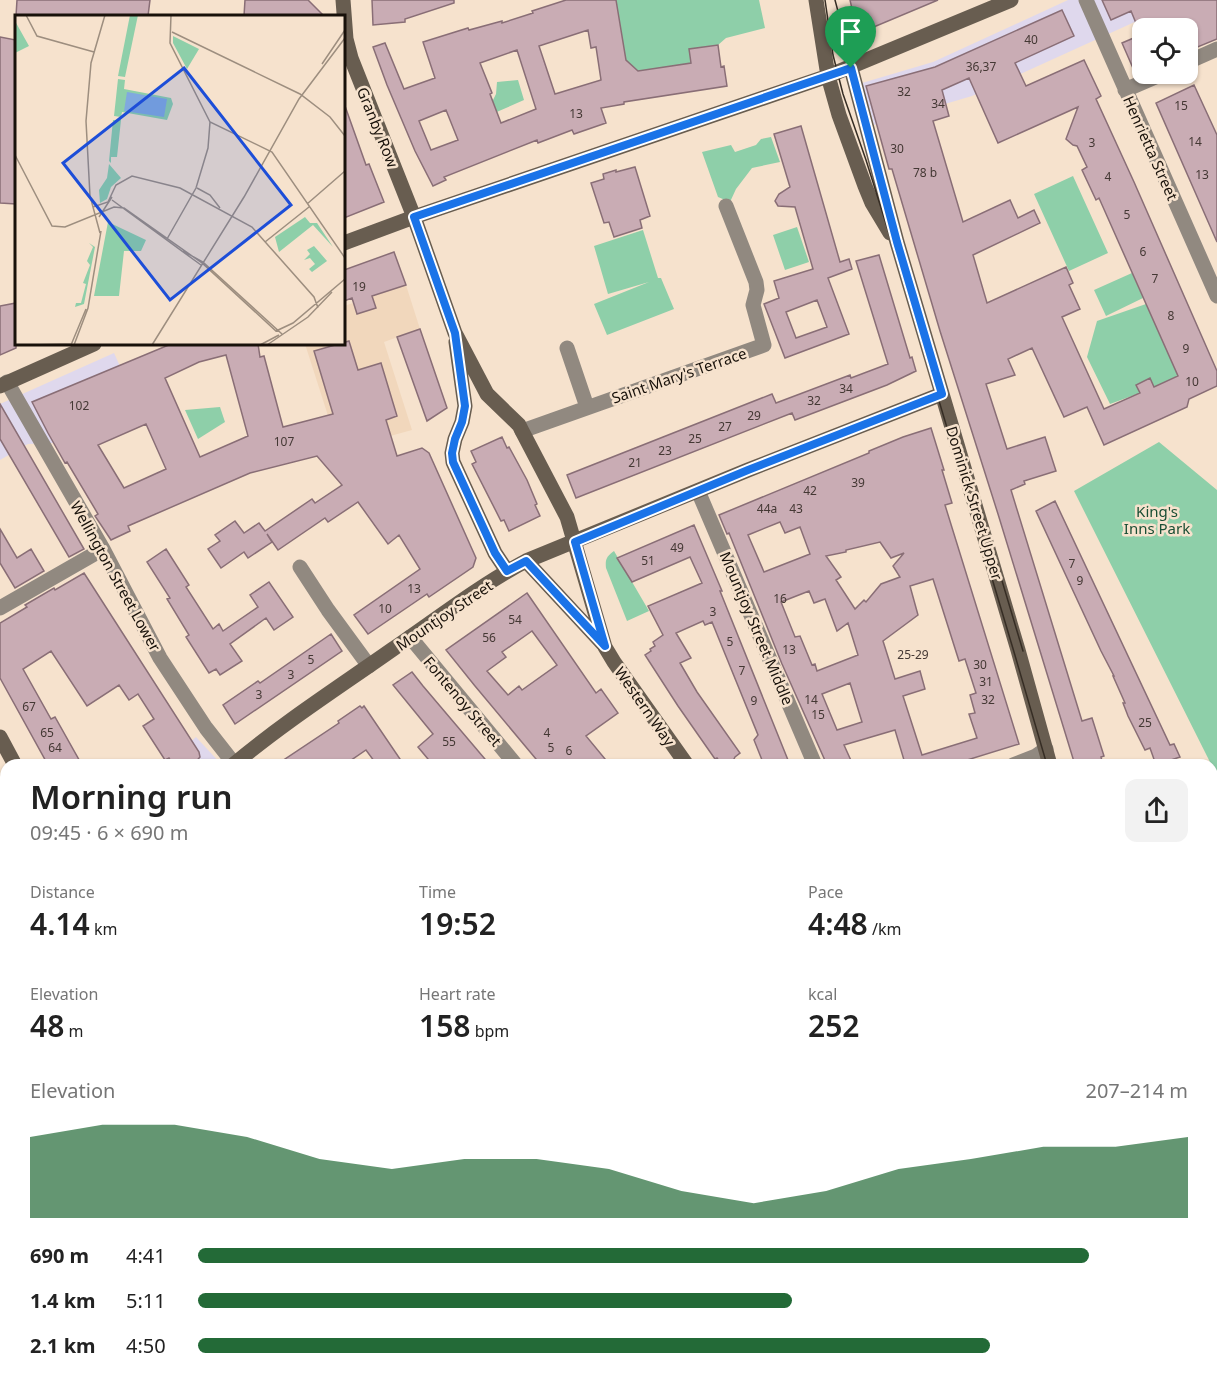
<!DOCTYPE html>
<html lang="en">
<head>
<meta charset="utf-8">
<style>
	:root { --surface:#fff; --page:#f2f2f2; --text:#222; --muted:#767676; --accent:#236a37 }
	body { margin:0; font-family:"Noto Sans",sans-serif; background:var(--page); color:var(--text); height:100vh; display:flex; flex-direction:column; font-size:22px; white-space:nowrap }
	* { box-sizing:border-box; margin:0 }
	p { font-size:20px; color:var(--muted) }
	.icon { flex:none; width:33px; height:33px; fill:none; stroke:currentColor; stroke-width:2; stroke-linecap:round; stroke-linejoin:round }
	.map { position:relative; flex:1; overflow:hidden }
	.side { position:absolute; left:0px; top:759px; width:1218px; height:621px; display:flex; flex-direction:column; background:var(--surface); border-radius:18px 18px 0 0; box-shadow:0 2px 4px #0004 }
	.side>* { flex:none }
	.controls { position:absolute; left:1132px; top:18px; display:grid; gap:12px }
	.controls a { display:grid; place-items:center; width:66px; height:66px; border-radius:12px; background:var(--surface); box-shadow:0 2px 4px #0004; font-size:30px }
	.pin { position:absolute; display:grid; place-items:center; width:51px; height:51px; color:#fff; margin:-62px -26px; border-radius:50% 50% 50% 0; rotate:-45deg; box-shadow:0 0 6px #0007 }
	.pin .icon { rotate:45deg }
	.round { display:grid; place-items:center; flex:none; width:63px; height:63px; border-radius:12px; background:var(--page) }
	.head { display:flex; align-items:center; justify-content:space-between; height:102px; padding:0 30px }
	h1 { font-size:33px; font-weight:600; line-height:45px }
	.metrics { display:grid; grid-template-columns:repeat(3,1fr); gap:9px; height:102px; padding:6px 30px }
	.metrics div { display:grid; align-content:center }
	.metrics b { font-size:30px; font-weight:600 }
	.metrics small { font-size:16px; font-weight:400 }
	.metrics p { font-size:16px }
	.chart { height:168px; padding:12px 30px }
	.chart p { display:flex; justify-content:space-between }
	.chart svg { width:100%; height:108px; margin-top:6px; fill:var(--accent); opacity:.7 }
	ul { padding:0 30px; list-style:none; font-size:20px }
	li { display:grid; grid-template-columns:96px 72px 1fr; align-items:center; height:45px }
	li i { height:15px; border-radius:8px; background:var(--accent) }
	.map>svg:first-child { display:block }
	.commercial { fill:#dfd8ed }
	.built { fill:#f1d7bc }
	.green { fill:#8ecfa9 }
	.water { fill:#80a9df }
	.building { fill:#c9acb4; stroke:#896e76; stroke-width:1.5; fill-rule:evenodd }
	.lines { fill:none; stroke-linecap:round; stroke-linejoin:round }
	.street { stroke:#918980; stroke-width:15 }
	.secondary { stroke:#685d50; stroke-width:15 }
	.tram { stroke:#362d24; stroke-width:1.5 }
	.route-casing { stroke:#fff; stroke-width:12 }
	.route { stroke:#1a73e8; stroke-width:8 }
	.labels { text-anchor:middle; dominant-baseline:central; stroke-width:5; stroke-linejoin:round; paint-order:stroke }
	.number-label { font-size:12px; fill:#443834 }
	.street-label { font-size:15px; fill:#18110a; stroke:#f6e2cd }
	.park-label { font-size:15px; fill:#194e34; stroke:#f6e2cd }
	.inset-road { fill:none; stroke:#9d8e7f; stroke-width:1.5 }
	.view { fill:#1d4ed8; fill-opacity:0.15; stroke:#1d4ed8; stroke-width:3 }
	.inset-edge { fill:none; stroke:#18110a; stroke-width:3 }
</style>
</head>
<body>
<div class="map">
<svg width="1217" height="1380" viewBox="0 0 1217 1380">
	<rect width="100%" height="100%" fill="#f6e2cd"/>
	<!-- commercial -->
	<path class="commercial" d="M1068,0H1183L972,96L874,125L862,83L933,62Z
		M114,353L137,404L55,443L28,444L0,460V404Z
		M196,737L222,765H163Z"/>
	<!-- built -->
	<path class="built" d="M406,285L420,329L384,342L412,430L339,450L305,344H344V306L353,303L357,314L375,308L372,296Z
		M1217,1233V1380H1182L1184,1374H1212V1253Z"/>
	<!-- green -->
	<path class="green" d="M616,0H759L765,28L726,38L718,45L689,49L691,63L633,72L626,64Z
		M518,80L524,100L492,114L490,106L496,94L497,82Z
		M771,137L780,162L752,168L736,189L730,202L718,197L702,152L731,145L735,152L756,145L761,139Z
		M1073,176L1108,253L1069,271L1034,194Z
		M797,227L809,262L785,270L773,235Z
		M643,230L658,278H661L674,309L607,335L594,304L649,282L608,294L594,246Z
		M1132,273L1143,298L1106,316L1094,290Z
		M1146,304L1178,376L1154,387L1150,379L1136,385L1140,393L1110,404L1087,357L1097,321Z
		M220,407L225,422L198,439L185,410Z
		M1159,442L1217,490V776L1074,491Z
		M614,551L649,611L627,621L606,568C605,559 607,556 614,551Z
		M1217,1099V1154L1212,1147V1107Z
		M321,1374H570L576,1380H327Z
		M657,1374H718L712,1380H663Z"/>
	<!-- water -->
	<path class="water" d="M348,1374H408L407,1376L412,1380H353Z
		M475,1374H549L554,1380H475Z"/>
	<!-- building -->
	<path class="building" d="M17,0H150L148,16H16Z
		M245,0H308L324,16H244Z
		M372,0H454V3L405,19V22L373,25Z
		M566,0H616L626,60L638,71L691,63L689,49L718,45L721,67L724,66L727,86L624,102V104L601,108L606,123L574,134L572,130L538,143L537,140L444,177L446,180L433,186L415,151L387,85L373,47L385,43L404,89L435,78L423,42L468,28L469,30L502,21V23L533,13L532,11ZM588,30L591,48L596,47L601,80L555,94L539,46ZM517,50L536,109L501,123L490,94L492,93L480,63ZM446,110L458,140L431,150L419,121Z
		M850,0H938L869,29H863L858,26L855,22Z
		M1102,0H1217V39L1188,51V28H1138L1131,11L1111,20Z
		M1062,10L1074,36L1015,63L1026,86L1084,60L1101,96L1096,99L1134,182L1217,371V386L1189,399L1187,407L1104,445L1087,407L1064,417L1032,348L1008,359L1015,375L986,384L1007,449L1045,437L1056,471L1024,481L1025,484L1011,490L1082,721L1092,718L1104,756L1101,757L1103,765H1075L998,514L940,331L892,169H889L866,86L935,67ZM969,78L998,143L1078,107L1066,139L1073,145L1077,146L1087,167L1082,170L1096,200L1099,198L1178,376L1154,387L1150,378L1136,385L1140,393L1104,409L1062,317L1080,309L1069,285L1073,283L1066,267L987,303L973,255L1040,223L1034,210L1018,218L1010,200L963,222L933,121L949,116L942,90Z
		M1143,34V72L1136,75L1122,43Z
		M0,37L16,40V204L0,203Z
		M1194,85L1217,135V242L1156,103Z
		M345,106L366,165L369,164L384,202L344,218V107Z
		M801,126L840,262L849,259L852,269L828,278L849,334L785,358L764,304L779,298L774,281L813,269L795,207L778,206L775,201L779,194L790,187L774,134ZM817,300L827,327L796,338L786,312Z
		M635,167L650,216L640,220L642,228L614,237L609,222L604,223L591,183L604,179L603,174L616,170V172Z
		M394,252L406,285L372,296L376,308L357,314L352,298L344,301V270Z
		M879,255L910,358L912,357L916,371L887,385L795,420L792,413L576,498L567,475L772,394L776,403L850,375L851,378L888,364L856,261Z
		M16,303V348L0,355V306Z
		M420,329L447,408L427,421L397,337Z
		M349,341L358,370L381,363L397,416L386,420L397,456L422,448L429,453L476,558L473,567L429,597L427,594L368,634L354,615L420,569L399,535L388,544L358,502L328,522L325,518L278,550L267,534L272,542L248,558L244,552L221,568L208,549L220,541L215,535L235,521L244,533L259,523L265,531L312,499L315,503L342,485L317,456L250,473L128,526L130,531L111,540L95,516L98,514L67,462L65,463L48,433L32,402L171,344H258L260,357L264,356L283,427L333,414L314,351ZM226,355L248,436L200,457L165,378L199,362ZM146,424L166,469L124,488L98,445Z
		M0,404L84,549L69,557L0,439Z
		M931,428L944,470H942L952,503L945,505L1019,744L951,765H900V762L904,760L895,730L844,745L853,765H827L782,664L729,533L727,534L719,515L869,453V451L903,437ZM780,522L785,533L800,527L810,554L764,572L748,535ZM880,542L891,558L904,553L893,566L900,577L881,584L866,602L864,600L855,609L836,580L841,577L826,556L846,552V550ZM933,579L959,661L965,659L976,693L970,695L975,713L969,714L977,738L922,755L903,696L925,689L920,671L895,679L883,641L918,615L910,586ZM809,591L814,603L825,599L837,631L848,623L858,655L817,671L815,664L812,665L800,636L795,637L781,602ZM850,683L862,722L837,730L822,694Z
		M502,437L507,448L509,447L527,480L537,504L535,505L540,516L509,531L504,520L501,521L472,464L476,462L471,451Z
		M1055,501L1170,745L1174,744L1180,757L1156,765L1150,748L1145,750L1128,716L1123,703H1125L1113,676H1114L1101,651L1036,511Z
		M694,525L722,591H720L790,765H764L754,740L758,735L712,622L705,625L703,621L676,633L691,658L680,663L697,692L740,753L735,757L731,765H722L717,758L715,759L678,706L645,655L651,651L650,649L655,646L653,642L663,635L648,606L702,583L690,557L632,582L617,558Z
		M0,529L17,558L31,549L44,571L15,588L0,563Z
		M166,549L189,585L186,587L213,629L219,624L223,631L258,607L250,595L269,582L293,617L274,630L266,618L230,644L242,661L220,675L216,669L209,673L186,637L189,635L167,599L170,598L147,562Z
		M84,573L199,752L200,757L193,765H173L169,758L165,760L143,726L154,719L138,694L129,700L119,685L87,706L51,651L23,669L51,719L55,717L82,765H48L0,678V623L27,607L25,605L54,588L55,590Z
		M527,593L596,693L601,689L618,713L586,736L610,765H541L475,686L446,650ZM532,631L557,665L522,690L519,686L508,695L487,671L506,657L502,652Z
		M331,634L342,651L235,724L223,705L258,681L260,683Z
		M412,672L423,686L490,765H433L418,747L433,734L393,685Z
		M360,706L362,708L364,706L400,759L390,765H377L366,750L344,765H276L339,723L338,721Z"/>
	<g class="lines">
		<!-- street -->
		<path class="street" d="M1086,0L1217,296
			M1188,62L1217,49
			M1125,90L1162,74
			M567,348L587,407
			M7,382L103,549L160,658L206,728L235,765
			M522,431L764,345L753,305L757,290L756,282L726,206
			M698,491L815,765
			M300,567L328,610L369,666
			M0,608L103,549
			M410,637L516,765
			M1013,765L1036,756L1046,749
			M1212,807L1217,806
			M0,1040L6,1037
			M218,1374L223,1380
			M644,1374L650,1380
			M721,1380L727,1374
			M1024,1380L1027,1374"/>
		<!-- secondary -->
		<path class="secondary" d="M343,0L346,39L351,58L414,217L455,333L487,394L519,425L522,431L567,517L605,647L614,662L687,765
			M816,0L828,76L839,115L865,186L872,203L890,233
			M851,68L897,242L1018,650L1050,765
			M344,243L414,217L828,76L1011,0
			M456,342L465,406L462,422L455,439L452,453L453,462L495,553L507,571
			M0,386L94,344
			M526,561L603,644
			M0,737L15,765
			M233,765C283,723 339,687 393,649C437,619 479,586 526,561L748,470L942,394
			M1212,893L1217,892
			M1212,915L1217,917
			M1212,941L1217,943
			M1212,1041L1217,1032
			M0,1370L6,1334
			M981,1380L985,1374"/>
		<!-- tram -->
		<path class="tram" d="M825,0L833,55L843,94L866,160L888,230L1014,652L1047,765
			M835,0L892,215
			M980,507L1023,651
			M1212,878L1217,879"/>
	</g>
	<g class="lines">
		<!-- route casing -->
		<g class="route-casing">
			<path id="route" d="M851,68L897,242L942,394L748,470L575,542L605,646L526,561L507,571L495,553L453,462L452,453L455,439L462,422L465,406L455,333L414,217Z"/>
		</g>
		<!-- route -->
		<use href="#route" class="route"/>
	</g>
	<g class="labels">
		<!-- number labels -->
		<g class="number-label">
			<text x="1031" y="39">40</text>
			<text x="981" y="66">36,37</text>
			<text x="904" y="91">32</text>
			<text x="938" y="103">34</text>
			<text x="1181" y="105">15</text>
			<text x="576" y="113">13</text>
			<text x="1195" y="141">14</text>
			<text x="1092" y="142">3</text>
			<text x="897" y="148">30</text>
			<text x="925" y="172">78 b</text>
			<text x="1202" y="174">13</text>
			<text x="1108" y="176">4</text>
			<text x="1127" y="214">5</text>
			<text x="1143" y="251">6</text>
			<text x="1155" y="278">7</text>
			<text x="359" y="286">19</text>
			<text x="1171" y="315">8</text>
			<text x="1186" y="348">9</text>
			<text x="1192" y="381">10</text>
			<text x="846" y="388">34</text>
			<text x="814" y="400">32</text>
			<text x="79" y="405">102</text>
			<text x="754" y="415">29</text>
			<text x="725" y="426">27</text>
			<text x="695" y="438">25</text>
			<text x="284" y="441">107</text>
			<text x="665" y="450">23</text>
			<text x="635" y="462">21</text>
			<text x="858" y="482">39</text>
			<text x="810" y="490">42</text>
			<text x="767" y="508">44a</text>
			<text x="796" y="508">43</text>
			<text x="677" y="547">49</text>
			<text x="648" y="560">51</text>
			<text x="1072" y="563">7</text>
			<text x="1080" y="580">9</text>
			<text x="414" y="588">13</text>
			<text x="780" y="598">16</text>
			<text x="385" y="608">10</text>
			<text x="713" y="611">3</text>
			<text x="515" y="619">54</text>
			<text x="489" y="637">56</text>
			<text x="730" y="641">5</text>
			<text x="789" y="649">13</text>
			<text x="913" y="654">25-29</text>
			<text x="311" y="659">5</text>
			<text x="980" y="664">30</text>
			<text x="742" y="670">7</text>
			<text x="291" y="674">3</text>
			<text x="986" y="681">31</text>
			<text x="259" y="694">3</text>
			<text x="811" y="699">14</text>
			<text x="988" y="699">32</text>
			<text x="754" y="700">9</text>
			<text x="29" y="706">67</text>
			<text x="818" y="714">15</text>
			<text x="1145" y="722">25</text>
			<text x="47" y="732">65</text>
			<text x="547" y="732">4</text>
			<text x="449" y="741">55</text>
			<text x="55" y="747">64</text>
			<text x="551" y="747">5</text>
			<text x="569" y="750">6</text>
		</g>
		<!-- street labels -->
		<g class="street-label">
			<text transform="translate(378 127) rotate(68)">Granby Row</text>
			<text transform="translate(1151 148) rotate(66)">Henrietta Street</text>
			<text transform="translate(679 375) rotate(-19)">Saint Mary's Terrace</text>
			<text transform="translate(975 503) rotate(73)">Dominick Street Upper</text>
			<text transform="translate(116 576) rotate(61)">Wellington Street Lower</text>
			<text transform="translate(444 615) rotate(-34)">Mountjoy Street</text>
			<text transform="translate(757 628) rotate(67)">Mountjoy Street Middle</text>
			<text transform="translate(463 701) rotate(50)">Fontenoy Street</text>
			<text transform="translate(645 706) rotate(55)">Western Way</text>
		</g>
		<!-- park labels -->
		<g class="park-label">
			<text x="1157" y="511">King's<tspan x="1157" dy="17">Inns Park</tspan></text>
		</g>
	</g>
	<!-- overview -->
	<g transform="translate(15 15)">
		<rect width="330" height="330" fill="#f6e2cd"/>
		<path d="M115,0H123L110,62L103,61ZM0,6L14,31L0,38ZM158,21L184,34L172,54L158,28ZM103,64L110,65L109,74L156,83L158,89L152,105L107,97L106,102L99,101ZM98,105H106L102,142H96V148L94,146ZM94,149L106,163L96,172L92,184L85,188L84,175L92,163ZM290,202L295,208H302L318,232L298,210L264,237L260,222ZM93,207L131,225L126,236H109L104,281H79ZM74,228L80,232L69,289L60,292L61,288H66L71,269L68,268L75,250L72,246L78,232ZM299,231L312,246L297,257L294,254L300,249L295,243L289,245L295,239L292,235Z" fill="#8ecfa9"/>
		<path d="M112,77L152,84L149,102L109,96Z" fill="#80a9df"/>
		<path class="inset-road" d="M11,0L22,21L79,37M156,0L155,28L195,107L257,137L330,243M157,17L285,79L315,102L330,121M307,49L330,15M0,140L37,211L50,212L99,192L109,193L187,248L261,316L278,308L330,264M182,173L195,180L205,193M97,185L186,250M292,189L330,156M78,192L93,187L101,170L117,161L165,173L237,212L299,282L303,293M84,202L97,182M85,218L75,181L71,106L76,48L90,0M152,224L181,173L193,133L195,107M250,227L294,192M168,236L188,247L267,319M13,330L56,329M56,330L71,294M59,330L73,293L86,216M137,330L229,182L284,84L330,23M245,330L264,320M252,330L293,302L317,277"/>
		<path class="view" d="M169,53L276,190L155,285L48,148Z"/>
		<rect width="330" height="330" class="inset-edge"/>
	</g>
</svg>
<div class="controls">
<a><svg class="icon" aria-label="locate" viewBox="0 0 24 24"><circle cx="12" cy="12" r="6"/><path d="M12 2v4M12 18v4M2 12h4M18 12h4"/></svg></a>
</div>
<div class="pin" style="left:851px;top:68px;background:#1e9e55"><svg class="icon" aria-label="arrive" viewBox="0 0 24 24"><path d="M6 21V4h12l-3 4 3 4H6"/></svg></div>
<section class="side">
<div class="head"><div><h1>Morning run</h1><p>09:45 · 6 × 690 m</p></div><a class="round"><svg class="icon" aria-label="share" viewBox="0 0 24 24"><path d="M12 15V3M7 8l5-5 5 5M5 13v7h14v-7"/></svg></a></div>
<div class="metrics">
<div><p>Distance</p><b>4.14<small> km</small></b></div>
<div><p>Time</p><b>19:52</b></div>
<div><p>Pace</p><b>4:48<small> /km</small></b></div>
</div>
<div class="metrics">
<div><p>Elevation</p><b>48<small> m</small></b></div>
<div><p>Heart rate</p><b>158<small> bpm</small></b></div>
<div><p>kcal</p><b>252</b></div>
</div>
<div class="chart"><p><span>Elevation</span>207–214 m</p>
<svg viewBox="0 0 160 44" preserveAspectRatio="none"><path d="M0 44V11L10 6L20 6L30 11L40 20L50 24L60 20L70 20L80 24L90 33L100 38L110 33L120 24L130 20L140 15L150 15L160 11V44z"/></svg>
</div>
<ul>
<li><b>690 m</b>4:41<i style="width:90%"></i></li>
<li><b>1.4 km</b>5:11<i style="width:60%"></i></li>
<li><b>2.1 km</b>4:50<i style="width:80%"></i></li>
</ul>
</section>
</div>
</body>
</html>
